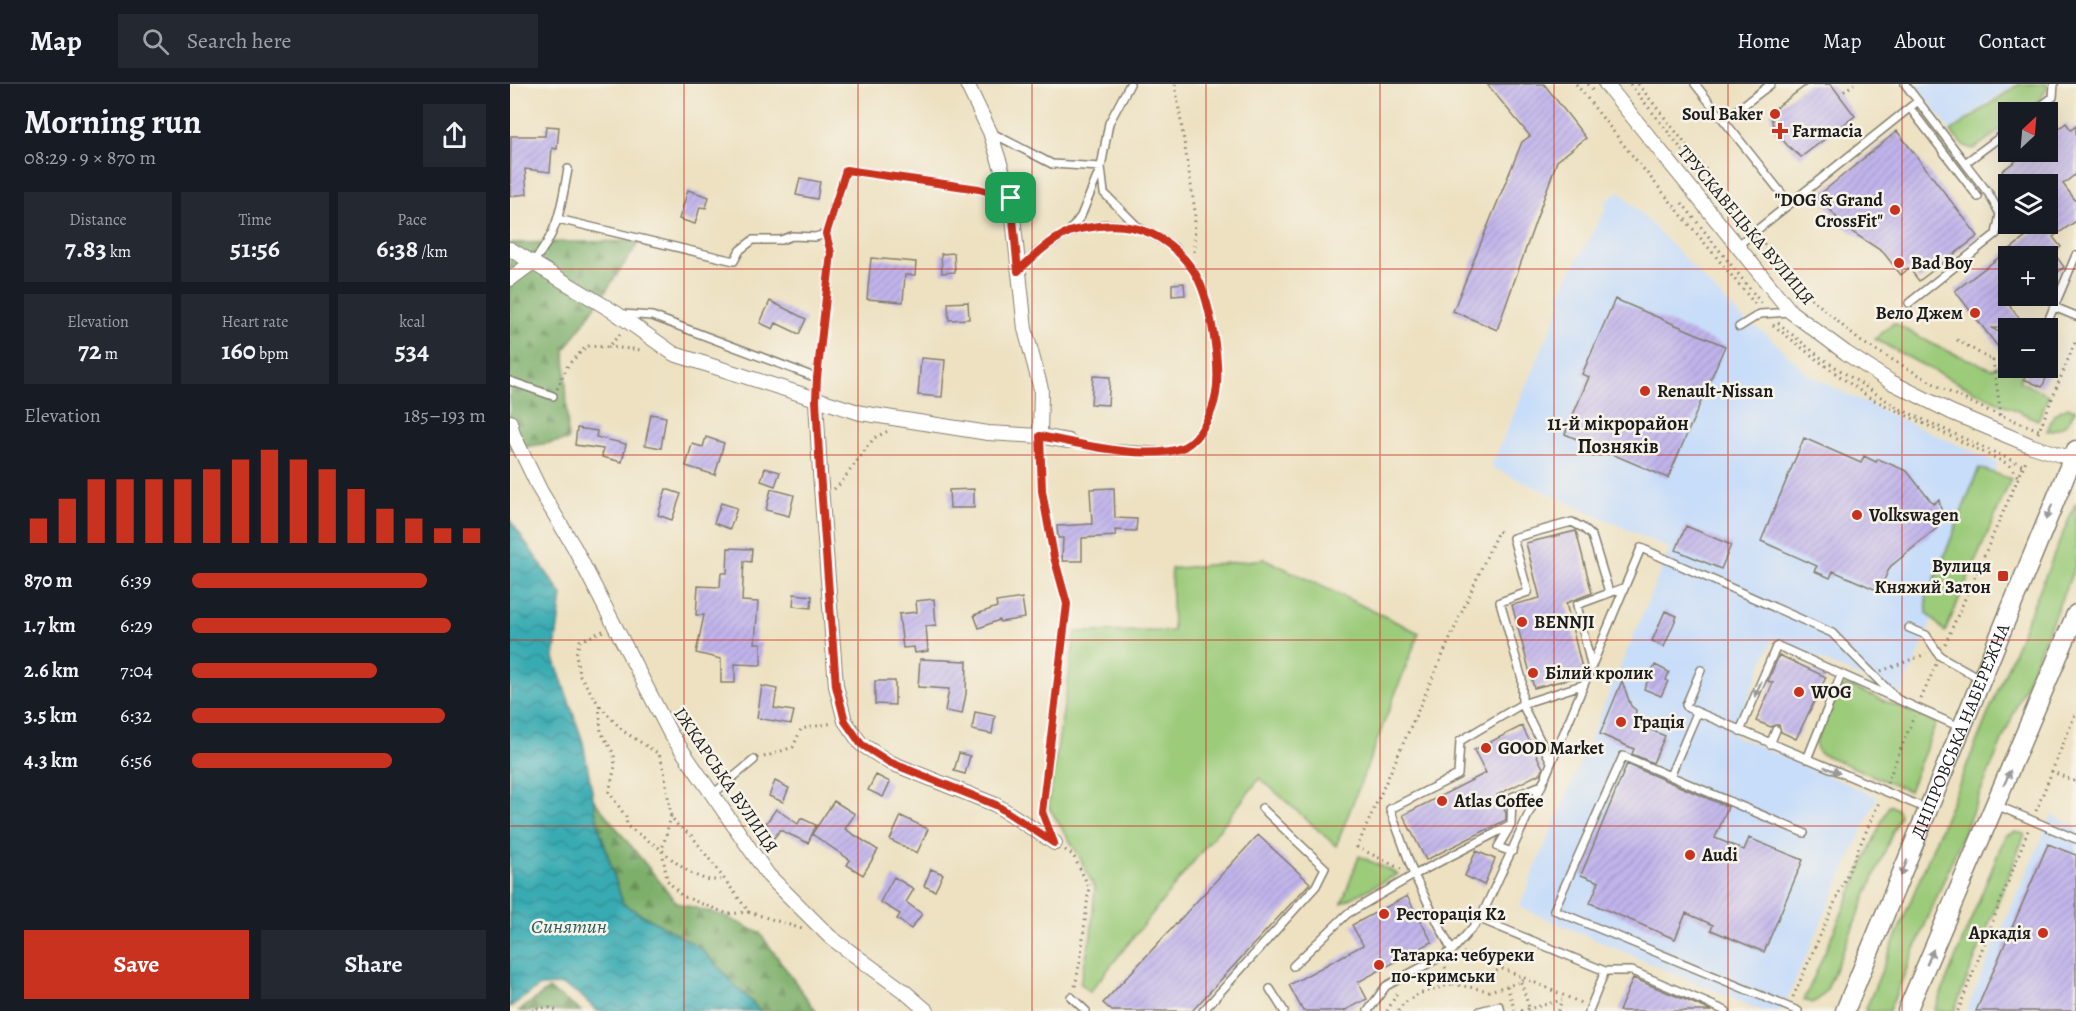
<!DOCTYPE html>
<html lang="en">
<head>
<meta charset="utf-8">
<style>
	:root { --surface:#171b24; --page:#242831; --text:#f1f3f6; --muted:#9ea1a6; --line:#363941; --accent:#c8321e }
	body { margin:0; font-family:Alegreya,serif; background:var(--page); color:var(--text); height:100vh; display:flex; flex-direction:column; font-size:22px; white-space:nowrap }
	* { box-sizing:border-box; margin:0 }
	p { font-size:20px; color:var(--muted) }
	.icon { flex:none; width:33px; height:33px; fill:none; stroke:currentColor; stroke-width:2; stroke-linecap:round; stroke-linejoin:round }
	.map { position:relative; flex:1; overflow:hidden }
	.drawer { display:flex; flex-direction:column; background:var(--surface); width:510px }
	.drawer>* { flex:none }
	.needle { width:39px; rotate:26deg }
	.controls { position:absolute; left:1488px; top:18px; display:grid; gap:12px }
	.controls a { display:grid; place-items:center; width:60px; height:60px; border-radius:0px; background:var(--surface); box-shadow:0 6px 24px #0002; font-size:30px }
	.pin { position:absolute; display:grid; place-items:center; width:51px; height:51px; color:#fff; margin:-26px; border-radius:12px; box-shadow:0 3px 9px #0006 }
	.round { display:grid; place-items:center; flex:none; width:63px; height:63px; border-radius:0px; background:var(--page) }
	.headline { display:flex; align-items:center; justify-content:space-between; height:102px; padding:0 24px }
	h1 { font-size:33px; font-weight:700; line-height:45px }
	.figures { display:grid; grid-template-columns:repeat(3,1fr); gap:9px; height:102px; padding:6px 24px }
	.figures div { display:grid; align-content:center; border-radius:0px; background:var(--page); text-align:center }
	.figures b { font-size:26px; font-weight:700 }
	.figures small { font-size:16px; font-weight:400 }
	.figures p { font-size:16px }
	.chart { height:168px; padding:12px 24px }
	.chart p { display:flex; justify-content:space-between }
	.chart svg { width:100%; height:108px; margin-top:6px; stroke:var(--accent); stroke-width:6 }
	.action { display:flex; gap:12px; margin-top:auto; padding:12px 24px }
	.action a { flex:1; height:69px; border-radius:0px; background:var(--accent); color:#fff; font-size:24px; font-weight:700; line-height:69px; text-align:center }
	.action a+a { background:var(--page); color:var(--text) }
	ul { padding:0 24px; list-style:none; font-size:20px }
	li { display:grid; grid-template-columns:96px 72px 1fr; align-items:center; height:45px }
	li i { height:15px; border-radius:8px; background:var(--accent) }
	header { display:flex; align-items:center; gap:36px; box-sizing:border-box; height:84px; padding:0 30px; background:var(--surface); border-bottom:2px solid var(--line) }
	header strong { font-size:28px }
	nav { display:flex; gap:33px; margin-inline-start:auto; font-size:21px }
	.search { width:420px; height:54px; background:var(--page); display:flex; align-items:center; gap:15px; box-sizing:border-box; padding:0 21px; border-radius:0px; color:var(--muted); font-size:22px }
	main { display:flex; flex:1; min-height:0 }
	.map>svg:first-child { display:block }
	.built { fill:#c8ddf9 }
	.green { fill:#9ccb7a; stroke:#5c744b; stroke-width:1.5 }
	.forest { fill:url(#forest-firs); stroke:#4c6643; stroke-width:1.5 }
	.water { fill:url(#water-waves); stroke:#2a6467; stroke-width:1.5 }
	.building { fill:url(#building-hatch) }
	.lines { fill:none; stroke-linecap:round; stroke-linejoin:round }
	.service-casing { stroke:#847e6e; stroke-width:10 }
	.minor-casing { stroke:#847e6e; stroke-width:16 }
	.secondary-casing { stroke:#847e6e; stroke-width:21 }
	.path { stroke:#847e6e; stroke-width:3; stroke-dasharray:1.5 4.5; stroke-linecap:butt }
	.service { stroke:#fff; stroke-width:7 }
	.minor { stroke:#fff; stroke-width:14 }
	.secondary { stroke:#fff; stroke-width:18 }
	.oneway { fill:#999 }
	.route-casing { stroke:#fff; stroke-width:12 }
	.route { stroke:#c8321e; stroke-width:8 }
	.grid { fill:none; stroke:#c8321e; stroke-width:1.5; stroke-opacity:0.55 }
	.poi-dot { fill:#c8321e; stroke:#f7f3e8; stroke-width:2 }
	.labels { text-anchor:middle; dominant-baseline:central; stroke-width:5; stroke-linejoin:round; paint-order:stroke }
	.poi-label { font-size:18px; font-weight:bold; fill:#1c1c1c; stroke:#f7f3e8; text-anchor:start }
	.street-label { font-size:18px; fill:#1c1c1c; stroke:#f7f3e8 }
	.neighbourhood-label { font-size:20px; font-weight:bold; fill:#1c1c1c; stroke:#f7f3e8 }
	.water-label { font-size:20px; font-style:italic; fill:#295c60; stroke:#f7f3e8 }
</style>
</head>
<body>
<header>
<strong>Map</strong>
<div class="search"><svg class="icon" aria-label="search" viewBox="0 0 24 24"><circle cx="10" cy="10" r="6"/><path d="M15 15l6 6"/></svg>Search here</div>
<nav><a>Home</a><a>Map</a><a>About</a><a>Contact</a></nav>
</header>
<main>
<section class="drawer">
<div class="headline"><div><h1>Morning run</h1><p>08:29 · 9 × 870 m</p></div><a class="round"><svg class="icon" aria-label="share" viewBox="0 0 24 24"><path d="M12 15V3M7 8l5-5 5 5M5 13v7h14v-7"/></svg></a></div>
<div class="figures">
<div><p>Distance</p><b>7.83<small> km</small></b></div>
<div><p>Time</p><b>51:56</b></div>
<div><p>Pace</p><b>6:38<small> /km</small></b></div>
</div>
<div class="figures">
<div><p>Elevation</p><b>72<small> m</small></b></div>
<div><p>Heart rate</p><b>160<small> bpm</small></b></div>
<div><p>kcal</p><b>534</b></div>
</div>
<div class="chart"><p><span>Elevation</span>185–193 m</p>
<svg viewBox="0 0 160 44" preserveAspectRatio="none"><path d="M5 44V34M15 44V26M25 44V18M35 44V18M45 44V18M55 44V18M65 44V14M75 44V10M85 44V6M95 44V10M105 44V14M115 44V22M125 44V30M135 44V34M145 44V38M155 44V38"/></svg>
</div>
<ul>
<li><b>870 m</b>6:39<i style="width:80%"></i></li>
<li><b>1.7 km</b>6:29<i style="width:88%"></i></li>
<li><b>2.6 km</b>7:04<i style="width:63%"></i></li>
<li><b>3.5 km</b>6:32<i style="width:86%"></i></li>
<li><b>4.3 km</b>6:56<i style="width:68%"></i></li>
</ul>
<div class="action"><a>Save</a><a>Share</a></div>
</section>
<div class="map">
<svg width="1566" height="927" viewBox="0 0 1566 927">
	<defs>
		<pattern id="forest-firs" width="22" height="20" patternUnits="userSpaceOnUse" patternTransform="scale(1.5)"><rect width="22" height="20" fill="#7daf6a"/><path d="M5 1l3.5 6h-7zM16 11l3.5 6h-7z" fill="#668e56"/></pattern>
		<pattern id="water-waves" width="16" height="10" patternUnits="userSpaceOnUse" patternTransform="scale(1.5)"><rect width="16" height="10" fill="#39abb2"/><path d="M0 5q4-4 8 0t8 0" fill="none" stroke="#2f8a90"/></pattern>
		<pattern id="building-hatch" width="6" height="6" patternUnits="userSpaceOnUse" patternTransform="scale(1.5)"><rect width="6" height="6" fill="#c1b4eb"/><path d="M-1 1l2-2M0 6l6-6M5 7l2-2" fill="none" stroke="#a59ac9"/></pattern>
	</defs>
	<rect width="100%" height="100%" fill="#f7f3e8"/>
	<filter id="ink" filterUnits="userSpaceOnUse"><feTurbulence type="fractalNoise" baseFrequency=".0167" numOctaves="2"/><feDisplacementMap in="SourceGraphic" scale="12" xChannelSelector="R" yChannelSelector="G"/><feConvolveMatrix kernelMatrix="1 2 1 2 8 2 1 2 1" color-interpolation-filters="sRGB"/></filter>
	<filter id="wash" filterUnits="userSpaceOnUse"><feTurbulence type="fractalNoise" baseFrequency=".008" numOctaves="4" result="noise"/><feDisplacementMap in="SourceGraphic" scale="24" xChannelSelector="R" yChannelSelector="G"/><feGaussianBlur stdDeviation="1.35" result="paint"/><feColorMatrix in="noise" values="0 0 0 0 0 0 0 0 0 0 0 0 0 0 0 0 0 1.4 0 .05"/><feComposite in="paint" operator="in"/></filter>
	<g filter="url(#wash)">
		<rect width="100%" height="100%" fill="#ede1c1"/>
		<!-- built -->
		<path class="built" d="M1405,0H1505L1440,46Z
			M1109,107L1235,237L1254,248L1297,289L1342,313L1488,379L1391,612L1263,554L1223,651L1367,713L1272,927H1252L1009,823L1160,465L981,383L1051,220L1049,209L1096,124L1094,119Z
			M1542,731L1566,742V927H1456Z"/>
		<!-- green -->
		<path class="green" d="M1509,0H1537L1538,2C1529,21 1520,28 1498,28V40L1464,65C1452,63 1448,57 1441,47Z
			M1384,239L1428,263L1482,285L1498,275V284H1516L1509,297L1539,311L1528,336C1472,312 1418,285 1365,255Z
			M1558,323L1565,326C1559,340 1552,345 1537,347L1544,330Z
			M1469,384L1501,395L1435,548L1417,529L1416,507L1420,508Z
			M1566,418V480L1379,927H1355Z
			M755,475L909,549L826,762L750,694L580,908L570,899L581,852L585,805L568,770L538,722L566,548L663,547L661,485Z
			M1337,601L1426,639L1399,707L1309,669L1305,660L1328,606Z
			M1379,721L1387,725L1390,731L1317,905L1311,913L1303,919L1294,916Z
			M1505,748L1515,750L1444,927H1424L1495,752Z
			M849,772L888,790L832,819Z"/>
		<!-- forest -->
		<path class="forest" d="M130,157L55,266L58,356L0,365V159Z
			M83,715L167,819L214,832L250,849L306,927H250L189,863L113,820L88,740Z
			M39,905L71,927H9Z"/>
		<!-- water -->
		<path class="water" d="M0,436L52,511L44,574L73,658L88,740L113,820L189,863L250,927H87L69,910L53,901L30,902L0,923Z"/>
		<g id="blocks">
			<!-- building -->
			<path class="building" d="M977,0H1034L1076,54L1047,77L987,246L943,227L1012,58L1020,52Z
				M1298,0H1321L1345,32L1291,73L1278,62L1264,46L1260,28Z
				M1556,39L1561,46L1566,42V90L1553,100L1566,117V137L1543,153L1551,163L1544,169L1554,183L1538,196V172H1498V214L1495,216L1517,244H1481L1498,252V276L1445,207L1533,140H1538V100H1502L1492,87L1518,68H1538V53Z
				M36,42L49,43L47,65L42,64L40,88L15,85L17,110L0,112L1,52H35Z
				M1387,47L1468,152L1409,197L1399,184L1391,191L1373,168L1333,142L1309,111Z
				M290,94L310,98L307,115L286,111Z
				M178,106L199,113L196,124L190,123L185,140L169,135Z
				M444,169L445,188L432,189L431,170Z
				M361,174L406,178L405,191H395L393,218L357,215Z
				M674,199L675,211L662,212V200Z
				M1105,215L1215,262L1158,394L1055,350L1079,293L1072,290Z
				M260,217L296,235L289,250L266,239L263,245L250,239Z
				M458,218L459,235L439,236L438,219Z
				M411,274L435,276L432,313L408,311Z
				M1519,284H1541L1532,303L1514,295Z
				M583,292L600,293L598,321L581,320Z
				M141,330L156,333L151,364L135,361Z
				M67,344L87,347L86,353L116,360L112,378L92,373L93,365L65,361Z
				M196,353L214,359L205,391L176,382L182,360L193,363Z
				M1294,354L1351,379L1354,372L1366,378L1368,375L1397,387L1423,420L1429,416L1432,430L1427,444L1380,483L1369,507L1323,487L1320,494L1304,487L1307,482L1251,457Z
				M255,384L270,388L265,402L251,397Z
				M604,404L605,434L627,435L626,447L605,446L606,452L572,454V477H552L553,454H548L547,442L582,440L580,405Z
				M156,405L171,410L162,436L148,431Z
				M261,405L284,411L279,432L256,426Z
				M464,405V424H440L439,406Z
				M211,419L227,424L220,445L204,439Z
				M1176,442L1221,461L1211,485L1166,466Z
				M1066,447L1082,509L1056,519L1073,588L1071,592L1024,604L1002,521L1030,514L1016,459Z
				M218,464L242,465L241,478L234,477L232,517L248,518L245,559H251V581L225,580V599H211V575L186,569L194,531H186L188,502L210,503L211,489H217Z
				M284,510L302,512L301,524L283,522Z
				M512,514L515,534L490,538L489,536L469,544L464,531L487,523L486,518Z
				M424,515L426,541L416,542L418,567L405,569L404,563L393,564L389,530L407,528L406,517Z
				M1155,527L1167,532L1154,563L1142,557Z
				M1269,571L1316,593L1286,655L1271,648L1269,641H1265L1261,643L1246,637L1263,599L1258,597Z
				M410,575L457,577L456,610L452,630L435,627L439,605L408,603Z
				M1145,581L1159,588L1156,596L1158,597L1151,612L1134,605Z
				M365,597H385V621L365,620Z
				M1112,597L1121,622L1126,626L1124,639L1155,652L1143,679L1122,670L1124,665L1090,650Z
				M252,602L267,605L264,624L284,627L281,640L247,634Z
				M465,628L485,632L482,650L462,646Z
				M1012,642L1033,684L1031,689L987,711L996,729V736L916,776L893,731L976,689L964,666Z
				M449,669L460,672L455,690L444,687Z
				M1117,680L1218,723L1205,754L1234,766L1239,754L1293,776L1254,868L1201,846L1203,841L1176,829L1165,855L1080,819L1089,798L1071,791Z
				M366,691L380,698L373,713L358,706Z
				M265,697L279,704L273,718L259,712Z
				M324,717L345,730L335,745L368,766L353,791L337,781L340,776L302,750Z
				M266,725L288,740L291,734L306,741L298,759L270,746L264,754L252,745Z
				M391,732L418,745L407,769L380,756Z
				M748,751L800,799L682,927H602L593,919Z
				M1538,760L1566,771V927H1466Z
				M966,767L985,775L974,801L955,792Z
				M421,785L433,790L425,807L414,802Z
				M384,793L404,805L396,818L412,830L401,845L387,835L390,830L370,818Z
				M897,812L922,858L848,898L857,915L834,927H793L779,901L853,861L842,841Z
				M1123,894L1202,927H1109Z"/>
		</g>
	</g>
	<g filter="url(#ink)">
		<use href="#blocks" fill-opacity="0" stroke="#847e6e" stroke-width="1.5"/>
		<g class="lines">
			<!-- service casing -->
			<g class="service-casing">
				<path id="service" d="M1185,0L1280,120
					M1395,0L1455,79
					M1400,24L1468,113
					M1523,28L1543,13L1544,0
					M1214,36L1261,0
					M482,49L542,80L591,83L594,109L628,143
					M48,135L224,177L230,166L243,156H271L282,152L305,153L316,150
					M559,148L596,140L628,143L664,163L684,187
					M1227,162L1408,17
					M23,178C49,148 51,122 58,85
					M510,185L527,168L559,148L571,132L591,83L599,39L620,0
					M1399,219L1486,150L1490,130L1479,110L1455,79L1498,47
					M1544,223L1566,232
					M112,230L142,232L307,294L306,316
					M1229,243L1250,230L1281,228
					M1535,244L1566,171
					M307,294L321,169L316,150L336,86L469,105L501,114
					M0,297L43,312
					M558,357L585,364L653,368
					M1399,544L1416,551L1430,572L1471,595
					M1081,581L1067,521L1113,504
					M1191,586L1176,621L1178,624L1417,725
					M1230,647L1266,563L1268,562L1452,644
					M1260,660L1266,646
					M1297,675L1331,591
					M1041,678L1012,620L1072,601
					M1160,692L1187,629
					M203,710L244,676
					M1486,721L1566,755
					M1001,741L904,791L880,725L948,691L950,657L1012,620V595L990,518L1018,508L1003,454L1062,438L1073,444L1082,452L1099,508
					M1002,768L988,763L1001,741L1002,713L1032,701
					M783,882L837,830L904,791L942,867L970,835
					M1095,887H1122L1216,927
					M760,905L774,927
					M561,913L576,927
					M693,927L806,802L815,784L752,724
					M858,927L876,902L942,867
					M970,927L989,922L991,927
					M1079,927L1095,887L970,835L1032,701L1131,464L1322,549L1387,615
					M1288,927L1044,826L1113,672L1294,749"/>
			</g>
			<!-- minor casing -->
			<g class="minor-casing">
				<path id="minor" d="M457,0L480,48L501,114L515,245L531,305L530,352
					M1096,0L1281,228L1336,269L1381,298L1441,328L1522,362L1566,376
					M0,165L106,229L164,270L351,329L478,349L530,352L558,357
					M0,195L23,178
					M306,316L310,389L326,602L335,637L351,660L379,678L486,721L545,759
					M0,338L3,350L30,406L64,463L160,649L258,791L320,853L395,908L417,927"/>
			</g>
			<!-- secondary casing -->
			<g class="secondary-casing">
				<g id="secondary">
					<path id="s1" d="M1335,927L1566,366"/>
					<path d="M1397,927L1566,530"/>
				</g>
			</g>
			<!-- path -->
			<path class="path" d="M665,0L685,127L684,169
				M1066,0L1117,65L1245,220
				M1078,0L1083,6
				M1120,0L1235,145
				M1128,0L1239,140
				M1329,11L1344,0
				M1172,119L1252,220
				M1250,155L1285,200L1350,257L1435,306L1477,326L1529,346
				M1268,239L1310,273L1388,324L1514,382
				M1263,241L1306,275L1360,314L1498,380L1509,394
				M1447,256L1483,277
				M98,263L132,266
				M47,305L58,281L77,262L98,263L111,249
				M1491,331L1483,277L1495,276L1498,273
				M1528,349L1566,256
				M530,364L532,407L544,473L557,520L532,728L536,737
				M663,365L674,362L687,351L697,335L706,310L707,285L697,217L688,196
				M324,405L330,400L364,354L378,347
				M93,547L70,557L66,570L69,590L89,621L91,648L104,670L105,682L99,708L116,733L117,742L152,766L157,796L172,812L218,830L239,828
				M1435,560L1517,374
				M1371,587L1416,570
				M1411,615L1426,580
				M90,622L113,647L149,670L154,686L161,732L168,742L182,752L239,828L292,845
				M254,673L283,663L291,645L323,639
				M1541,687L1566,698
				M1377,699L1404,632
				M1526,727L1566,628
				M161,732L152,766C168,781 190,801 213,795
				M555,766L563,771L579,803L571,871L565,903
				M891,785L847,763L988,447L993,449
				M953,869L962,871L1071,919
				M935,883L944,900L979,907L1011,898L1013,893
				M1011,898L1020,927
				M997,902L1005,927
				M1283,913L1370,716
				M23,927L24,924H40L47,927
				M877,927L888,908
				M888,927L893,920L908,910L993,885
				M1011,927L1052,916
				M1048,927L1052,916
				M1448,927L1519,744"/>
			<!-- service -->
			<use href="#service" class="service"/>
			<!-- minor -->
			<use href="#minor" class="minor"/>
			<!-- secondary -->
			<use href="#secondary" class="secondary"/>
		</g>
		<!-- one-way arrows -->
		<defs><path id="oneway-solid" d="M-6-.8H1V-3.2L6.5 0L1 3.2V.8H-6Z" transform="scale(1.5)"/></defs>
		<g class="oneway">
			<use href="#oneway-solid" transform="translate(1539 428) rotate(113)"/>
			<use href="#oneway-solid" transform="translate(1248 605) rotate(113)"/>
			<use href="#oneway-solid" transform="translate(1322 686) rotate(22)"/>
			<use href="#oneway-solid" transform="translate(1497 694) rotate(-67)"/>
			<use href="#oneway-solid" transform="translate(1394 784) rotate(112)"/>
			<use href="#oneway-solid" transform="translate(1420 873) rotate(-67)"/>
		</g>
	</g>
	<g class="lines" filter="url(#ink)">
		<!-- route casing -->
		<g class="route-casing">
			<path id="route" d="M336,86L469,105L501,114L508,187C523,173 539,157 559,148C564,146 571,145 576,144C620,135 657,149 683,186C700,211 711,279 706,310C703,328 691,354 674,363C641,378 565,359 530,352L532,407L544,473L557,520L532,728L544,759L486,721L379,678L351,660L335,637L326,602L310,389L306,316L307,294L321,169L316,150Z"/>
		</g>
		<!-- route -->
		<use href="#route" class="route"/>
	</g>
	<!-- grid -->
	<path class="grid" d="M174,0V927M348,0V927M522,0V927M696,0V927M870,0V927M1044,0V927M1218,0V927M1392,0V927M0,185H1498M1538,185H1566M0,371H1566M0,556H1566M0,742H1566"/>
	<!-- markers -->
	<g class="poi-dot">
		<circle cx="1265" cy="30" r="6"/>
		<path d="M1267 38h6v6h6v6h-6v6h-6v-6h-6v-6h6z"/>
		<circle cx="1385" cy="126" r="6"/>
		<circle cx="1389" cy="179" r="6"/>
		<circle cx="1465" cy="229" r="6"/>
		<circle cx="1135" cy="307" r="6"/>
		<circle cx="1347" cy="431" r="6"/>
		<rect x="1487" y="486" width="12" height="12" rx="3"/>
		<circle cx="1012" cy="538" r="6"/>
		<circle cx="1023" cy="589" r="6"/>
		<circle cx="1289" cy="608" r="6"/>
		<circle cx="1111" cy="638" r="6"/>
		<circle cx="976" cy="664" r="6"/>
		<circle cx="932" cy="717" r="6"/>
		<circle cx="1180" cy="771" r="6"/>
		<circle cx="874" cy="830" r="6"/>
		<circle cx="1533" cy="849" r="6"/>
		<circle cx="869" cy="881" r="6"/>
	</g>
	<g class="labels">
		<!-- poi labels -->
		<g class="poi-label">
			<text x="1253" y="30" text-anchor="end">Soul Baker</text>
			<text x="1282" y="47">Farmacia</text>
			<text x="1373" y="116" text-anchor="end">"DOG &amp; Grand<tspan x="1373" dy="21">CrossFit"</tspan></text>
			<text x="1401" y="179">Bad Boy</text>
			<text x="1453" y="229" text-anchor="end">Вело Джем</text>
			<text x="1147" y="307">Renault-Nissan</text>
			<text x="1359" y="431">Volkswagen</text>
			<text x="1481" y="482" text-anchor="end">Вулиця<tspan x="1481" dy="21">Княжий Затон</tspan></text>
			<text x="1024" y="538">BENNJI</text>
			<text x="1035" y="589">Білий кролик</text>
			<text x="1301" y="608">WOG</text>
			<text x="1123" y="638">Грація</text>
			<text x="988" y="664">GOOD Market</text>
			<text x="944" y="717">Atlas Coffee</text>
			<text x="1192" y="771">Audi</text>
			<text x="886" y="830">Ресторація K2</text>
			<text x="1521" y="849" text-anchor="end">Аркадія</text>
			<text x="881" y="871">Татарка: чебуреки<tspan x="881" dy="21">по-кримськи</tspan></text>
		</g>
		<!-- street labels -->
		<g class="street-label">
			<text transform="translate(1236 141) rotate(50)">ТРУСКАВЕЦЬКА ВУЛИЦЯ</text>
			<text stroke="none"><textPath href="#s1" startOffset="303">ДНІПРОВСЬКА НАБЕРЕЖНА</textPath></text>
			<text transform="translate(216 696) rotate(56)">ІЖКАРСЬКА ВУЛИЦЯ</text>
		</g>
		<!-- neighbourhood labels -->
		<g class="neighbourhood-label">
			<text x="1108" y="339">11-й мікрорайон<tspan x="1108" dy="23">Позняків</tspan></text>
		</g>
		<!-- water labels -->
		<g class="water-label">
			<text x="59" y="842">Синятин</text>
		</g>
	</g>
</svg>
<div class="controls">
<a><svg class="needle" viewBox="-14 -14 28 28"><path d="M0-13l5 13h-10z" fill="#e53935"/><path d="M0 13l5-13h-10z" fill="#9ea1a6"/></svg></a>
<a><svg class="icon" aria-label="layers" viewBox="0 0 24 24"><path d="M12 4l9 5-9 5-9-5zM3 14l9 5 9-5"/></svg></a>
<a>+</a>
<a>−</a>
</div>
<div class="pin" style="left:501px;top:114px;background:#1e9e55"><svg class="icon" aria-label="arrive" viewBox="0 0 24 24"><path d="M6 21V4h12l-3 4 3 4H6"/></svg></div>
</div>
</main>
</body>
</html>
